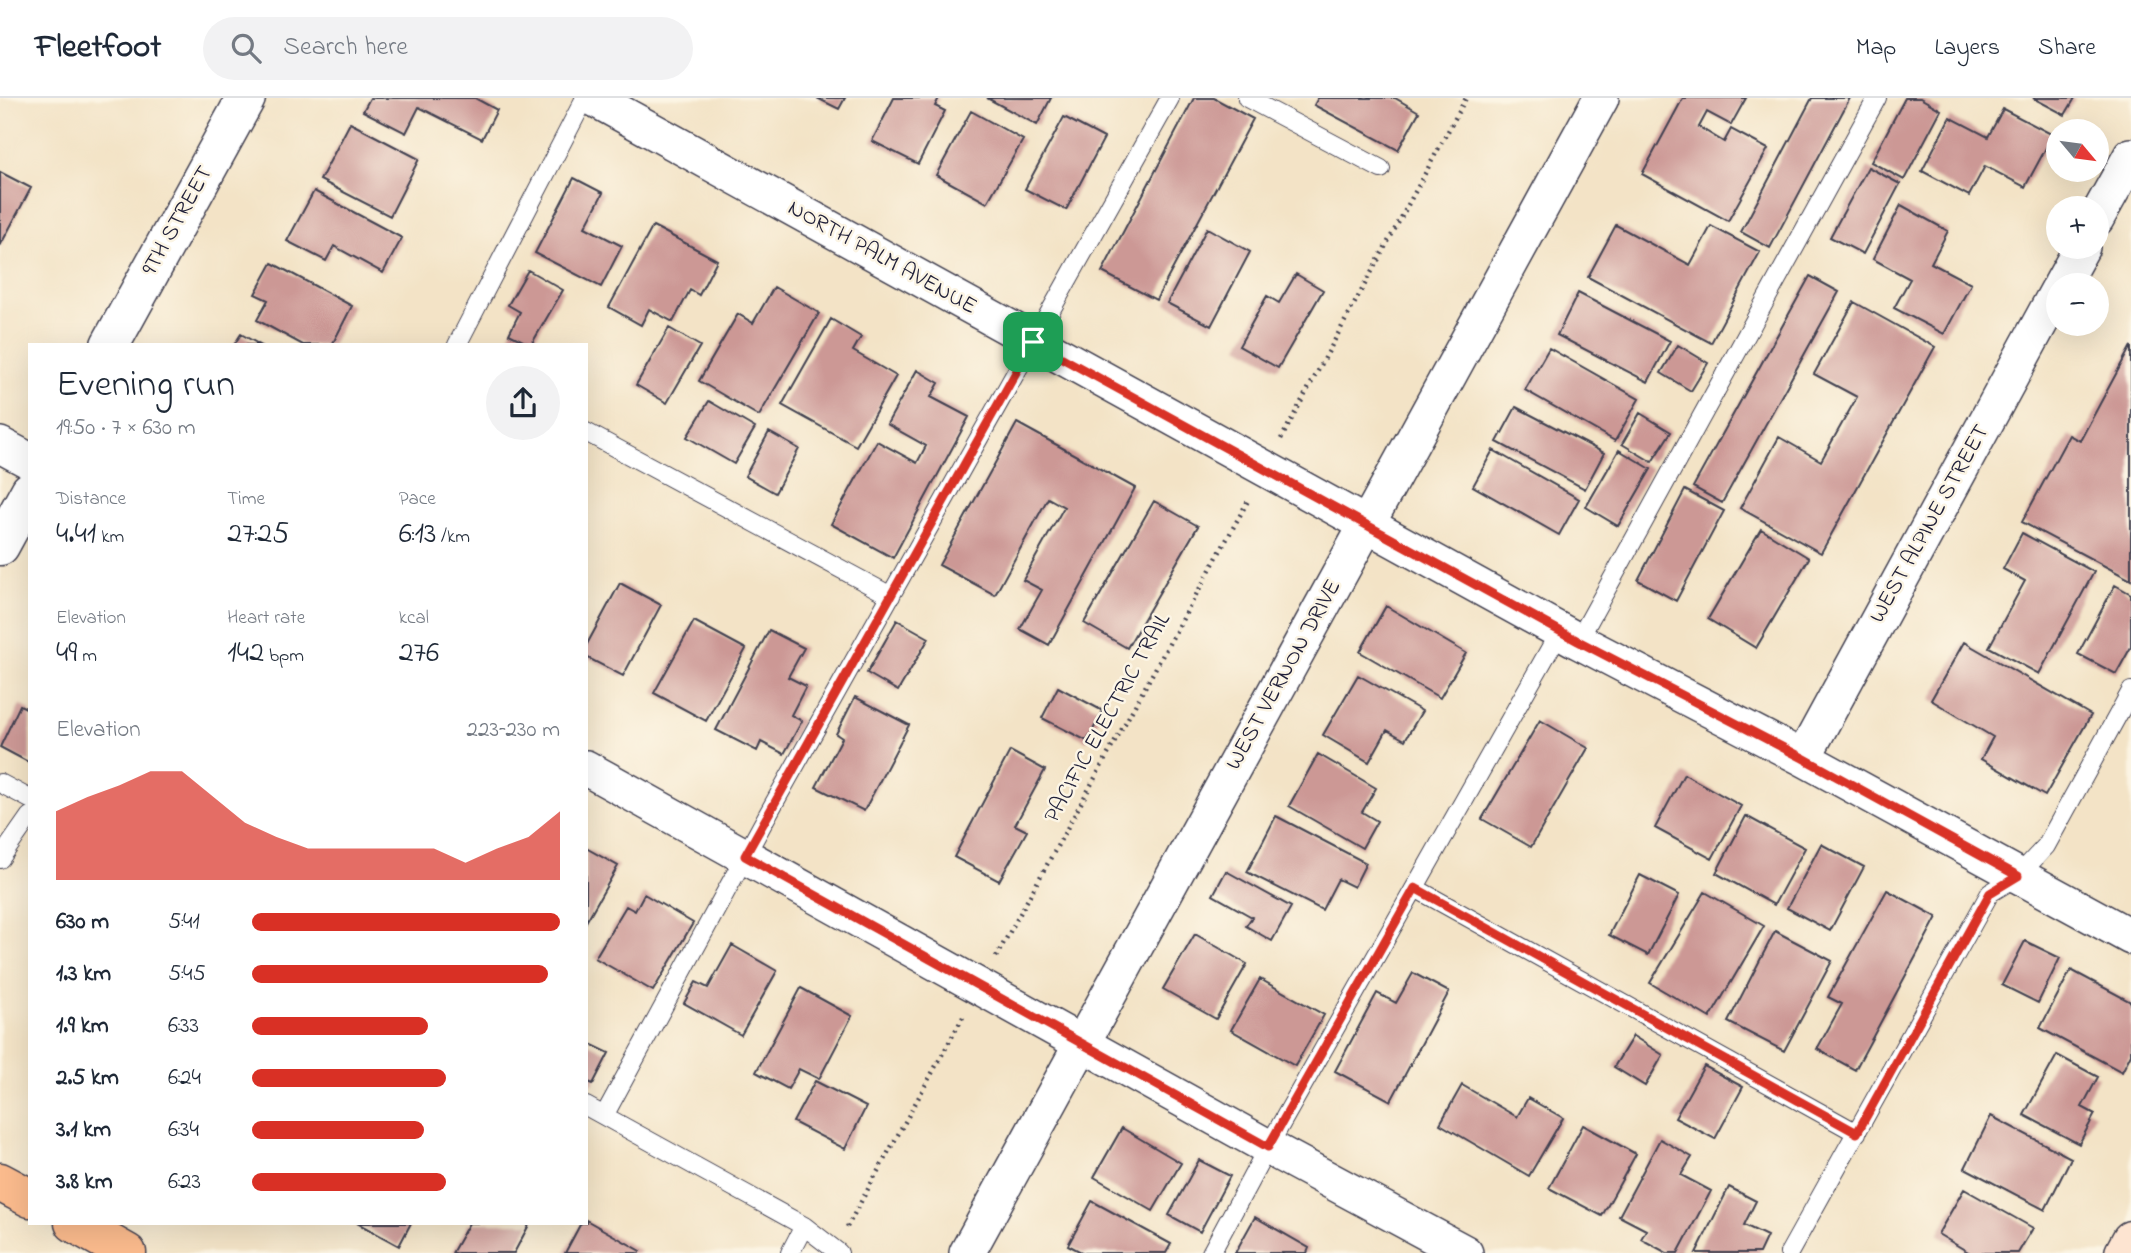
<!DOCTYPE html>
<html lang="en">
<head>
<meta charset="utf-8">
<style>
	:root { --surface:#fff; --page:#f2f2f3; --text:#1f2937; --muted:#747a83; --line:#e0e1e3; --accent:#d93025 }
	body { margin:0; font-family:"Indie Flower",sans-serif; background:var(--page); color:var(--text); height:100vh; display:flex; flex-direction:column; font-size:26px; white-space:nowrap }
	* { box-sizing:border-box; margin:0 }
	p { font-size:23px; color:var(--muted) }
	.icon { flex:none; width:38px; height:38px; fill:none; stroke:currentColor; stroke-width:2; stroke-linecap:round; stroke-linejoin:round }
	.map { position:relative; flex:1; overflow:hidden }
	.details { position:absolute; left:28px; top:245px; width:560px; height:882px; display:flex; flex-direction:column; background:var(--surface); border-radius:0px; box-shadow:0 7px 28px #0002 }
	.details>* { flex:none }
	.needle { width:46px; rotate:119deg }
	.controls { position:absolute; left:2046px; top:21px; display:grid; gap:14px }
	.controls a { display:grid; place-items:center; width:63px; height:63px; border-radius:50%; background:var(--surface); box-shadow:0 7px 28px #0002; font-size:35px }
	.pin { position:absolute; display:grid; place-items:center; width:60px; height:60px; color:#fff; margin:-30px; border-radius:14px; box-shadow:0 4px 10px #0006 }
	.round { display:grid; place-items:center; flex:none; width:74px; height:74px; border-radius:37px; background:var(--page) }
	.overview { display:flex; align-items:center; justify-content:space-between; height:119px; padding:0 28px }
	h1 { font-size:38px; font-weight:600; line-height:52px }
	.metrics { display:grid; grid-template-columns:repeat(3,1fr); gap:10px; height:119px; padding:7px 28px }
	.metrics div { display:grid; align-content:center }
	.metrics b { font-size:30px; font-weight:600 }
	.metrics small { font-size:19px; font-weight:400 }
	.metrics p { font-size:19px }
	.chart { height:196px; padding:14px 28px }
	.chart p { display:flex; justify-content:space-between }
	.chart svg { width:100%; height:126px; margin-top:7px; fill:var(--accent); opacity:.7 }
	ul { padding:0 28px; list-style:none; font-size:23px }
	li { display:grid; grid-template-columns:112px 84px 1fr; align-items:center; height:52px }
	li i { height:18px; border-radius:9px; background:var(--accent) }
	header { display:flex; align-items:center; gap:42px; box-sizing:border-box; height:98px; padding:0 35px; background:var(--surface); border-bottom:2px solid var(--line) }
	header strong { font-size:33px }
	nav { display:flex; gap:38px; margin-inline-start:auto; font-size:24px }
	.search { width:490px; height:63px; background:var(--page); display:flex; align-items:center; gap:18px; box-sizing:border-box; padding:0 24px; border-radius:38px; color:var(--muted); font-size:26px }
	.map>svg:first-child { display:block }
	.building { fill:#cc9895 }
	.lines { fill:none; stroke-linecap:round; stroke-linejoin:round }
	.service-casing { stroke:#413f50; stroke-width:20 }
	.minor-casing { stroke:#413f50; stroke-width:38 }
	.tertiary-casing { stroke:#413f50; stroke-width:41 }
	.secondary-casing { stroke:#413f50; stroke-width:41 }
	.primary-casing { stroke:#413f50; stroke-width:41 }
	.path { stroke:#413f50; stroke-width:4.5; stroke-dasharray:2 5; stroke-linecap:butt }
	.service { stroke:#fff; stroke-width:18 }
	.minor { stroke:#fff; stroke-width:35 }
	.tertiary { stroke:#fff; stroke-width:38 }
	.secondary { stroke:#fde4d1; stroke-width:38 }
	.primary { stroke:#fbbb8d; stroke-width:38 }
	.route-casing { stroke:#fff; stroke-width:14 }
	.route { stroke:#d93025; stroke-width:9 }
	.labels { text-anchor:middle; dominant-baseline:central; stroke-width:5; stroke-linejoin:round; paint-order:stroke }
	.street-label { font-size:23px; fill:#22223b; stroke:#fcf5e5 }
</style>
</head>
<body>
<header>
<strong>Fleetfoot</strong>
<div class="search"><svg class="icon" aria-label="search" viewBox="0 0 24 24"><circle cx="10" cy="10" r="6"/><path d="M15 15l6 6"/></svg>Search here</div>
<nav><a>Map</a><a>Layers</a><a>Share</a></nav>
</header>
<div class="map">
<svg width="2131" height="1155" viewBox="0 0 2131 1155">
	<rect width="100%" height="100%" fill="#fcf5e5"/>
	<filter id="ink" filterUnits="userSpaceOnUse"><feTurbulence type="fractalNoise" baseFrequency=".0143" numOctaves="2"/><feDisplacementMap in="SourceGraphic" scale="14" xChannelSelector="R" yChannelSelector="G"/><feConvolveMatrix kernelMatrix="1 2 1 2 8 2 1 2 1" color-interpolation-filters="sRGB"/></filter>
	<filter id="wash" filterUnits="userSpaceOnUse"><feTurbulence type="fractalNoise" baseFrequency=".00686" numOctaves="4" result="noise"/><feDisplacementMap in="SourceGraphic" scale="28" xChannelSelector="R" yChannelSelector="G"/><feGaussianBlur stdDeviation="1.57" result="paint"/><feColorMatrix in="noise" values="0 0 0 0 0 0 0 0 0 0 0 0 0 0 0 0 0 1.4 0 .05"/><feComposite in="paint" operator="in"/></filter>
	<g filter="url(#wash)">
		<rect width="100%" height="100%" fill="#f3e3c6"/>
		<g id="blocks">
			<!-- building -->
			<path class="building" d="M370,0H475L497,12L482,41L419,9L406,35L363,13Z
				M817,0H845L839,11Z
				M894,0H939L935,8L945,13L918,66L872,43Z
				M987,0H1051L1037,27Z
				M1194,0H1214L1253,21L1156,202L1102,174Z
				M1318,0H1395L1419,14L1398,52L1314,7Z
				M1683,0H1746L1731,27L1707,14L1699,29L1724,44L1731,31L1768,51L1728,123L1642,76Z
				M1812,0H1850L1770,150L1741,134Z
				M1905,0H1920L1941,12L1904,82L1871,64Z
				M2033,0H2075L2065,17Z
				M2003,11L2053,37L2025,89L1985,68L1969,98L1922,73L1950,19L1988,39Z
				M971,13L1023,42L987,105L936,77Z
				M1064,19L1104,40L1066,112L1025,91Z
				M350,25L419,61L390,118L320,82Z
				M1868,69L1900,86L1863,156L1830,139Z
				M0,74L31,90L0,148Z
				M574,80L603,95L585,129L622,148L601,189L535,155Z
				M314,93L402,140L383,175L334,148L326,163L287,143Z
				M1901,107L1948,133L1931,165L1971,186L1944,236L1894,210L1910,181L1873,161Z
				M1616,127L1690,167L1711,128L1760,154L1711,245L1588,179Z
				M653,128L717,162L699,197L690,192L673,224L649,211L641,227L609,209Z
				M1207,130L1250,154L1211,228L1167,205Z
				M272,165L352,208L332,247H303L257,222L268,202L255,196Z
				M528,172L563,192L531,247L509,236L520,214L508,207Z
				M1296,176L1323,192L1278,270L1239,248L1267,198L1279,205Z
				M1810,178L1839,194L1722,405L1693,389Z
				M774,189L819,215L759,318L699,283L738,216L753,225Z
				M1578,195L1670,243L1648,284L1557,237Z
				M1854,204L1935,249L1821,455L1740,410L1779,339L1821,363L1857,299L1814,276Z
				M831,221L861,239L853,253L896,278L856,348L782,307Z
				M669,230L700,248L667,305L636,287Z
				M241,236L260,247H234Z
				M1678,247L1708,265L1691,293L1661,275Z
				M2131,248V482L2022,424L2069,337L2080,343Z
				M1549,250L1639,301L1615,343L1525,292Z
				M917,272L939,285L931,299L969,319L893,460L831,426L877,343L917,365L926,348L887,326Z
				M709,303L755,330L734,366L687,339Z
				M1516,309L1604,355L1585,391L1497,344Z
				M1640,315L1671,334L1652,364L1622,346Z
				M1017,325L1135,390L1049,547L1020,531L1042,492L1023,482L1064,409L1048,400L995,497L939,467Z
				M769,334L799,351L775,395L745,378Z
				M1493,352L1579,401L1559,437L1473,388Z
				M1619,352L1651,371L1618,428L1586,409Z
				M1685,392L1724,413L1676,503L1638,482Z
				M1154,403L1198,428L1127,550L1084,525Z
				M1761,431L1809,460L1756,550L1708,521Z
				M2022,435L2094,474L2039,576L1989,549L2025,483L2003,471Z
				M620,485L661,507L623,578L586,559V548Z
				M2115,487L2131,496V549L2116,576L2078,556Z
				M1386,508L1466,555L1440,600L1360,554Z
				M897,522L929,540L898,593L867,575Z
				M694,523L746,551L706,623L654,595Z
				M769,532L804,550L788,579L806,588L791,617L802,623L784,656L761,644L757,653L716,632Z
				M1964,544L2091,617L2045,698L1981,661L1993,639L1931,602Z
				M1358,577L1422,613L1405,642L1387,632L1369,664L1323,637Z
				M1058,589L1103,613L1087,643L1042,620Z
				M855,599L909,627L864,713L816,689L842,640L836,636Z
				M20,607L30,612V665L0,649Z
				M1540,622L1588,650L1531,749L1482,721Z
				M1010,653L1045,672L1015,727L1027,733L999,783L954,759Z
				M1318,656L1376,690L1362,714L1377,723L1362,750L1289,708Z
				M1684,676L1741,708L1712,761L1655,730Z
				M1276,718L1366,765L1354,789L1338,781L1322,812L1247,774Z
				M1746,718L1805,750L1774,807L1716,775Z
				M1821,746L1864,769L1830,833L1787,810Z
				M586,750L618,768L586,824Z
				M1226,773L1291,809L1272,843L1246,828L1252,819L1213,797Z
				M1640,777L1679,797L1648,857L1609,837Z
				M1887,792L1937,819L1855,972L1817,951L1842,906L1828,899Z
				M1705,794L1764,828L1710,920L1650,885Z
				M644,796L693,825L653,893L595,860L626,808L635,813Z
				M1775,833L1832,863L1784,953L1728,924Z
				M1195,836L1247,866L1216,921L1163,891Z
				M2025,843L2060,860L2038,905L2002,887Z
				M732,847L777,873L741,937L684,905L696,884L708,890Z
				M2071,872L2131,904V956L2122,974L2040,930Z
				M1413,875L1449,894L1391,1003L1335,973L1377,895L1396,905Z
				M1260,881L1324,917L1295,968L1231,932Z
				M801,890L852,918L819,981L799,971L788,991L756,974Z
				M1633,938L1663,957L1645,988L1614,969Z
				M586,944L609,955L593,986L586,983Z
				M2057,957L2098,979L2082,1009L2095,1016L2079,1046L2024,1017Z
				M1704,968L1743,989L1715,1041L1675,1020Z
				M815,983L866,1009L845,1051L793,1024Z
				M1462,987L1517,1019L1528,1000L1563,1020L1529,1078L1440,1026Z
				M1991,1018L2071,1060L2045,1112L1965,1070Z
				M1583,1027L1636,1056L1602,1118L1549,1090Z
				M1122,1030L1181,1065L1153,1113L1094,1079Z
				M1660,1041L1692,1059L1681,1077L1711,1093L1678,1155H1667L1641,1141L1646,1132L1619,1118Z
				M1199,1062L1230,1078L1200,1134L1169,1117Z
				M1729,1089L1756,1103L1744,1127L1767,1138L1759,1155H1696Z
				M1964,1091L2033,1130L2018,1155H1970L1938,1136Z
				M1092,1103L1171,1146L1166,1155H1083L1068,1147Z
				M1255,1119L1309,1150L1307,1155H1235Z
				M586,1122L641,1153L639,1155H565L581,1125H586Z
				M357,1125H411L399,1148Z
				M469,1125H530L514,1155H452Z"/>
		</g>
	</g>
	<g filter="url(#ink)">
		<use href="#blocks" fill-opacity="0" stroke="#413f50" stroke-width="2"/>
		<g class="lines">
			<!-- service casing -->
			<g class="service-casing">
				<path id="service" d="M1247,0L1381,71
					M457,247L585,0
					M586,334L891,498
					M1578,543L1877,0
					M0,685L30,701
					M0,761L30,718
					M1415,790L1857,1035
					M586,1008L804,1128L839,1155
					M604,1018L768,716L1170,0
					M790,1155L804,1128
					M1211,1155L1268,1049L1560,533
					M1789,1155L1990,795L2018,778L2046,748L2131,593"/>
			</g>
			<!-- minor casing -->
			<g class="minor-casing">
				<path id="minor" d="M593,0L1578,543L1803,660L2131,839
					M2096,121L2131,58
					M2061,187L2082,149
					M0,347L30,363
					M1803,660L2058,192
					M586,670L1268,1049L1465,1155
					M967,1155L1601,0"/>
			</g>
			<!-- tertiary casing -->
			<g class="tertiary-casing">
				<path id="tertiary" d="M110,247L246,0
					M0,448L30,393"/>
			</g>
			<!-- secondary casing -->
			<g class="secondary-casing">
				<path id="secondary" d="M2124,1155L2131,1142"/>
			</g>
			<!-- primary casing -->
			<g class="primary-casing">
				<path id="primary" d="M0,1084L30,1100
					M74,1125L127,1155"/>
			</g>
			<!-- path -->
			<path class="path" d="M1281,341L1466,0
				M996,859L1249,401
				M847,1129L963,919"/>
			<!-- service -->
			<use href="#service" class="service"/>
			<!-- minor -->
			<use href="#minor" class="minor"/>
			<!-- tertiary -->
			<use href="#tertiary" class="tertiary"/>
			<!-- secondary -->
			<use href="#secondary" class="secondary"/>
			<!-- primary -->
			<use href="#primary" class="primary"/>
		</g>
	</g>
	<g class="lines" filter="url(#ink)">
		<!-- route casing -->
		<g class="route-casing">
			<path id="route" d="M1033,244L1578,543L1803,660L2018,778L1990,795L1857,1035L1415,790L1268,1049L745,758Z"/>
		</g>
		<!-- route -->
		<use href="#route" class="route"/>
	</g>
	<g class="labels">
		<!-- street labels -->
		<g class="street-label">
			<text transform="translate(178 123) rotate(-61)">9TH STREET</text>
			<text transform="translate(882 160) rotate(29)">NORTH PALM AVENUE</text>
			<text transform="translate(1930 426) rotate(-61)">WEST ALPINE STREET</text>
			<text transform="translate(1284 577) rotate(-61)">WEST VERNON DRIVE</text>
			<text transform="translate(1108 620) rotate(-61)">PACIFIC ELECTRIC TRAIL</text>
		</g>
	</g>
</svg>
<div class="controls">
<a><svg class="needle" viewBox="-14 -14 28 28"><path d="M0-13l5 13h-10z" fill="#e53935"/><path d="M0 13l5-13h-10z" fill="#747a83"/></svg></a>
<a>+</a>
<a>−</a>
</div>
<div class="pin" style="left:1033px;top:244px;background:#1e9e55"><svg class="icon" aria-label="arrive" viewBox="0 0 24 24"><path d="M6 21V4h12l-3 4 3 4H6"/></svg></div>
<section class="details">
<div class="overview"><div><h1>Evening run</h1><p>19:50 · 7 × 630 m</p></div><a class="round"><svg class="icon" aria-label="share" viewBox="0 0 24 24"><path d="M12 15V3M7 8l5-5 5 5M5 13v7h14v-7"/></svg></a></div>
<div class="metrics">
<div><p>Distance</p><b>4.41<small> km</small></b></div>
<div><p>Time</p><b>27:25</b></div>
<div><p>Pace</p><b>6:13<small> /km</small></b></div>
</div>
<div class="metrics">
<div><p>Elevation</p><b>49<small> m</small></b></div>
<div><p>Heart rate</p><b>142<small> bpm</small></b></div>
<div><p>kcal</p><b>276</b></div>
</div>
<div class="chart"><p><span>Elevation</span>223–230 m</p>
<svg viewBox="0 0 160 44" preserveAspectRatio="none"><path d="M0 44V20L10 15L20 11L30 6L40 6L50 15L60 24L70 29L80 33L90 33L100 33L110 33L120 33L130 38L140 33L150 29L160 20V44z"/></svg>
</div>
<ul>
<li><b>630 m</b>5:41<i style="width:100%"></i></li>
<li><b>1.3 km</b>5:45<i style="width:96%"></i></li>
<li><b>1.9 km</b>6:33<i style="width:57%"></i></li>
<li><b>2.5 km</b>6:24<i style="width:63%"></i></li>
<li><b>3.1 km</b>6:34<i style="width:56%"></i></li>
<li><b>3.8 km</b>6:23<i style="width:63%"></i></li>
</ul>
</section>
</div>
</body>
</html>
